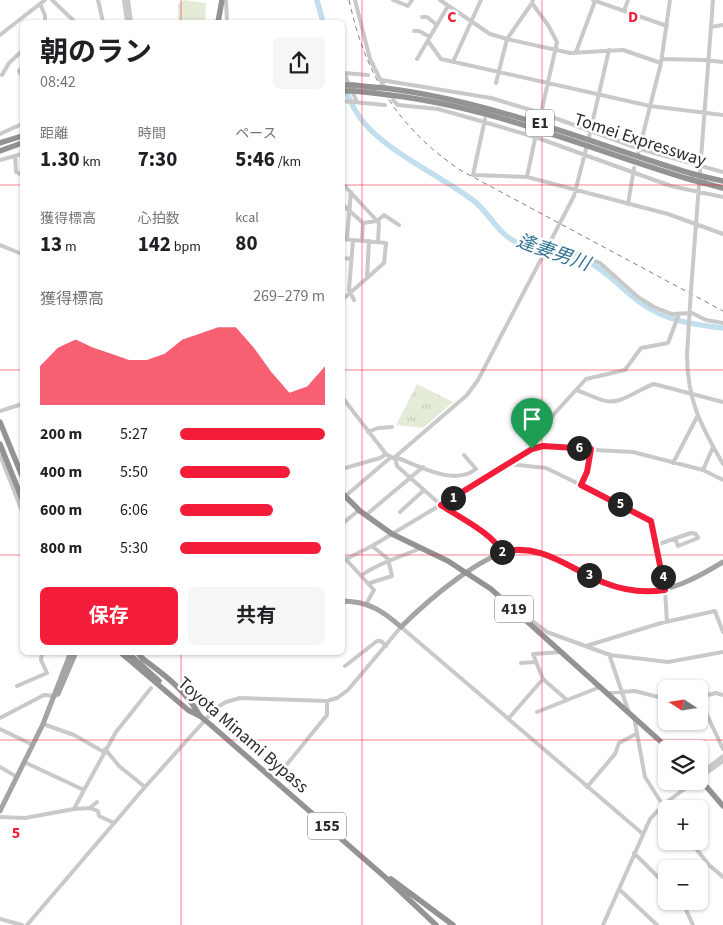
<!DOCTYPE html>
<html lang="ja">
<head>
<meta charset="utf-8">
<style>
	:root { --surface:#fff; --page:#f6f6f6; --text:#202124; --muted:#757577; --accent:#f41d39 }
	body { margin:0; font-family:"Source Sans 3","Noto Sans JP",sans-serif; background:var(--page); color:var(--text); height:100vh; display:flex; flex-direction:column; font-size:19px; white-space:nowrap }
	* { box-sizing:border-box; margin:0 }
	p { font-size:16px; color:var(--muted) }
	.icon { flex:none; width:28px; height:28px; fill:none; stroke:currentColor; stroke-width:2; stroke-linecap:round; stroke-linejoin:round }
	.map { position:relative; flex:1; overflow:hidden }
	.drawer { position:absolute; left:20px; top:20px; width:325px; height:635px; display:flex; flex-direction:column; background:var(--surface); border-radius:8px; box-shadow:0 1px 4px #0004 }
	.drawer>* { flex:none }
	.needle { width:32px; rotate:282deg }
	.buttons { position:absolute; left:658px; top:680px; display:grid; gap:10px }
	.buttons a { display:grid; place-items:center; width:50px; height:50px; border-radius:8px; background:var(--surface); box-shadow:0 1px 4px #0004; font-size:25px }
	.pin { position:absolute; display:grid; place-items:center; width:42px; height:42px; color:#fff; margin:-51px -21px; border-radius:50% 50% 50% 0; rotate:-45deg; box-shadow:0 0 5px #0007 }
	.pin .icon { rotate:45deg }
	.km { position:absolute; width:25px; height:25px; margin:-12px; border-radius:50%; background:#222; color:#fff; font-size:14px; line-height:25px; text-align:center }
	.round { display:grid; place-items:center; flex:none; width:52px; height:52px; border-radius:8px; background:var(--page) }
	.summary { display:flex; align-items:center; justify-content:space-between; height:85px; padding:0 20px }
	h1 { font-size:28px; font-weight:700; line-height:38px }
	.metrics { display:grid; grid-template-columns:repeat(3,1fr); gap:8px; height:85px; padding:5px 20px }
	.metrics div { display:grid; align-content:center }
	.metrics b { font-size:21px; font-weight:700 }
	.metrics small { font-size:14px; font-weight:400 }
	.metrics p { font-size:14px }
	.chart { height:140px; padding:10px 20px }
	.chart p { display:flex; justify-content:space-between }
	.chart svg { width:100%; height:90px; margin-top:5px; fill:var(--accent); opacity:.7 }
	.primary-button { display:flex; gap:10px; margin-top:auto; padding:10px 20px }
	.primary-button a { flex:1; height:58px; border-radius:8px; background:var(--accent); color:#fff; font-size:20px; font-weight:700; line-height:58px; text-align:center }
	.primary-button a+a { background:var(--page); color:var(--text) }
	ul { padding:0 20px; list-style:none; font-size:16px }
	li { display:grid; grid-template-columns:80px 60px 1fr; align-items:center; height:38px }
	li i { height:12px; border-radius:6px; background:var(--accent) }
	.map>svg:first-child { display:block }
	.green { fill:#e4ecd8 }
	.park { fill:url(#park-tufts) }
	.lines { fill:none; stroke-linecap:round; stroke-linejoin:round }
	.river { stroke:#c2dfee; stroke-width:5.5 }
	.minor { stroke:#c9c9c9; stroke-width:4 }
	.major { stroke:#a4a4a4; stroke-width:5 }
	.highway { stroke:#939393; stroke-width:5.5 }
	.rail { stroke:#818181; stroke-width:1; stroke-dasharray:5 4; stroke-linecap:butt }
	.minor-bridge { stroke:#c9c9c9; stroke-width:4 }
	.highway-bridge { stroke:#939393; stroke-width:5.5 }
	.route-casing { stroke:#fff; stroke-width:10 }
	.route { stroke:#f41d39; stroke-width:6 }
	.grid { fill:none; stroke:#f41d39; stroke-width:1; stroke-opacity:0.55 }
	.labels { text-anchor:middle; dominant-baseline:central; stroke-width:5; stroke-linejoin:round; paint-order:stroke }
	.shield { fill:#fff; stroke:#6b6b6b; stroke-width:1 }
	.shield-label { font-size:16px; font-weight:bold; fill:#2c2c2c }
	.street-label { font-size:18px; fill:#2c2c2c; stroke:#fff }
	.water-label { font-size:19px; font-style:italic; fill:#347595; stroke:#fff }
	.grid-label { font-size:16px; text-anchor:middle; font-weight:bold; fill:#f41d39; stroke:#fff; stroke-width:5; stroke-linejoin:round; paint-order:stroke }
</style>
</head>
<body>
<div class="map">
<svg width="723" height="925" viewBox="0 0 723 925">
	<defs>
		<pattern id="park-tufts" width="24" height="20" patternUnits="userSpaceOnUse" patternTransform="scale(1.25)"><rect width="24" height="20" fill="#e4ecd8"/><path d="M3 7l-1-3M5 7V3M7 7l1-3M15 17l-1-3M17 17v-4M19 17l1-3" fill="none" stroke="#c4cbba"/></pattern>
	</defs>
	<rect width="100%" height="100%" fill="#fff"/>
	<!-- green -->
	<path class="green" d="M184,0L206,3L205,22H178V4Z"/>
	<!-- park -->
	<path class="park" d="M417,384L453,402L423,428L396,425Z"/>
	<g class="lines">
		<!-- river -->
		<path class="river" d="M317,0L323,22
			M342,82C346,91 350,101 355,110C376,148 439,174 474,201C489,213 497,232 514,241C536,254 564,250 587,261C609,272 624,292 644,305C667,321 696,325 723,328"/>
		<!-- minor -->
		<path class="minor" d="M52,0L75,22
			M98,0L103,22
			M124,0L127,22
			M128,0L131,22
			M226,0L227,22
			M355,0L370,59L383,85
			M393,0L408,6L412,0
			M440,0L490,34L507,39L570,53L623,50L661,63
			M533,0L532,3L548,25L557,42L540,118
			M593,0L667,26
			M40,4L45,15V22
			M624,11L628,0
			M422,17H427L437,25
			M711,27L723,25
			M414,31H419L430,37
			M0,35L45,0
			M428,41L441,59L650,106L723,115
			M576,52L595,1
			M417,59L448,6
			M662,59L704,60L723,62
			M453,62L481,0
			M22,68L19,71L22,76
			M2,75L9,63L22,51
			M381,80L491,98L541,113L640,149L723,172
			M496,83L507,39L532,3
			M393,100L398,105L438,109L484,122L535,137L671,186L723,197
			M342,101L385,105
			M357,102L344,73L368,75
			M485,119L473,175L527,177L668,214L723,234
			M0,134L22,124
			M589,137L609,50
			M638,154L661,63L670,0
			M15,156L16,172L22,175
			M0,160L22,154
			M527,177L536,134
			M342,183L379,223L378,242
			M342,204L363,223L377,221L384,215L399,225
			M628,204L634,168
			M342,239L386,243L384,263L342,300
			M347,239L351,192
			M353,240L349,290L354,300
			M362,241L363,223
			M549,241L600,263L638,297L654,307L672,314L692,313L706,320L723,323
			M0,245L22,254
			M342,258L352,259
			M367,278L369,241
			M691,290L713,0
			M687,354C687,400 701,426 723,464
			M576,390C585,393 593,397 602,400C619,407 638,389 654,384L723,402
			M342,397L386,454L395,459
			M0,411L22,404
			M368,432L378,428L392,427
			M532,449L554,414L586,379L625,370L641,348L668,343L679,314
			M0,455L22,511
			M395,457C418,465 454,487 476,469L464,455
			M673,463L697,417
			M509,464L546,468L649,518L652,523L665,590L667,622
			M342,469L380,458L386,454
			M703,470L713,447
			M581,485L587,472L591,449
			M342,499L390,458
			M400,512L424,490
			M366,515L423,467
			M342,524L359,510
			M656,545L691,533L696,534L698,538L678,546L675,538
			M501,552L498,545L462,518L442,506L397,466L395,457L467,395L478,380L574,196L586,149
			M342,555L374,590L366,604
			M342,561L372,546L537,447L633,452L703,470L723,480
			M362,575C380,562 401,557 421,548
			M370,583L392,576L388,559L372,546
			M508,602L547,632L610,655L668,662L723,652
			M586,646L661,623L715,611L723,632
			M609,654L629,713
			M521,663L535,662
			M345,666L377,641H381L386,646
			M543,679L567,700
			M17,686L47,673L41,660L42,652
			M607,693L635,691L666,699
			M699,697L716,693L723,695
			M699,698L723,749
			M537,712L600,687
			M634,717L645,777L666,810
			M0,718L44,695L56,696
			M508,719L543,679L533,654L561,652
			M43,724L74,735L104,752
			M0,729L33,745
			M105,749L119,766L145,787
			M0,767L17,777
			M279,774L327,715V701
			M701,777L723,761
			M699,778L701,773L723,756
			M587,787L615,754L619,743L636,734
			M84,790L116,732L151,688
			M90,808L98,811L99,816L114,823
			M74,809L90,808L97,802
			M0,817L25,818L74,809L84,790L24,762
			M690,841L709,865L723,877
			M634,853L666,885
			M619,889L657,925
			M682,901L693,925
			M0,919L22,925
			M27,925L145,787L216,708L226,702L240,698L327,701L337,698L348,690L401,627L643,834
			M603,925L650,819L663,805L695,781"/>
		<!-- major -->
		<path class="major" d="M342,601C368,601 383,611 401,627C426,602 486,549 521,549C539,548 555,558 571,566C637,599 659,601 723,562
			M58,694L76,652
			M0,811L43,724L71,652"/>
		<!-- highway -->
		<path class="highway" d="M218,22L222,0
			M353,85L371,87
			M384,88C492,101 590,143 693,174
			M354,91L374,93
			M389,95C494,107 591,150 692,180
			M0,143L22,136
			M0,151L22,143
			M705,177L723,181
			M704,183L723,188
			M0,422L22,476
			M0,444L22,499
			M342,493L360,511L392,534L448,561L491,589L669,749
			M120,652L188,710L200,716
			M127,652L159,681
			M143,659C165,675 187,692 200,716
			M212,726L386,878L436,925
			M699,778L723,806
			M391,879L453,925"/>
		<!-- rail -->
		<path class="rail" d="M349,0C365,74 397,127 460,170L723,311"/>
		<!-- minor-bridge -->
		<path class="minor-bridge" d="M687,354L691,290"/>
		<!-- highway-bridge -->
		<path class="highway-bridge" d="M342,85H353
			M371,87L384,88
			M342,91H354
			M374,93L389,95
			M693,174L705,177
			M692,180L704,183
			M137,652L143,659
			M200,716L212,726"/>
	</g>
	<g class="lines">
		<!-- route casing -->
		<g class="route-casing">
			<path id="route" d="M543,446L591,449L587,472L581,485L651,521L665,590C644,593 625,591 605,583C569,569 542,542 501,552C496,535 455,515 441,505L532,449Z"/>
		</g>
		<!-- route -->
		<use href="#route" class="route"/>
	</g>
	<!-- grid -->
	<path class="grid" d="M181,0V22M362,0V925M542,0V925M0,185H22M342,185H723M0,370H22M342,370H723M0,555H22M342,555H723M181,652V925M0,740H723"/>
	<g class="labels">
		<!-- shield labels -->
		<g class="shield">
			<rect x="526" y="109.5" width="28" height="27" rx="4"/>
			<rect x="495" y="595.5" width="38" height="27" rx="4"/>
			<rect x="308" y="812.5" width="38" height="27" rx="4"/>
		</g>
		<g class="shield-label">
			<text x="540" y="123">E1</text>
			<text x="514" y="609">419</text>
			<text x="327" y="826">155</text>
		</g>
		<!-- street labels -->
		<g class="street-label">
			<text transform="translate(640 140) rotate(18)">Tomei Expressway</text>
			<text transform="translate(243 735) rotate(41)">Toyota Minami Bypass</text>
		</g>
		<!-- water labels -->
		<g class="water-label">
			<text transform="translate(553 253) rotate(19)">逢妻男川</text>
		</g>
	</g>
	<g class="grid-label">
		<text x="452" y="22">C</text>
		<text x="633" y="22">D</text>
		<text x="16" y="838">5</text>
	</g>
</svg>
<div class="buttons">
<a><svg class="needle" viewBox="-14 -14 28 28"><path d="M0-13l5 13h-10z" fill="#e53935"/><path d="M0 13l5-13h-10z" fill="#757577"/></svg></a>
<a><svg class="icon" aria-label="layers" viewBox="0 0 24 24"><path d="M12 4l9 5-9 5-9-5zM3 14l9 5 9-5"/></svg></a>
<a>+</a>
<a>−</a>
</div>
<div class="pin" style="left:532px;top:449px;background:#1e9e55"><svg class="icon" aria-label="arrive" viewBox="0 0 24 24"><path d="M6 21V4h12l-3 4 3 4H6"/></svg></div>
<b class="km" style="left:453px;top:498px">1</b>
<b class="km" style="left:502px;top:552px">2</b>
<b class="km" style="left:589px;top:575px">3</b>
<b class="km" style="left:663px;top:577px">4</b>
<b class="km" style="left:620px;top:504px">5</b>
<b class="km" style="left:579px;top:448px">6</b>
<section class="drawer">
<div class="summary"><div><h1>朝のラン</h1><p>08:42</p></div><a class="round"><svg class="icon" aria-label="share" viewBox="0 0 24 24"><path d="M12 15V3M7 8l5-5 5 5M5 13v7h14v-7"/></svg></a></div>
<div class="metrics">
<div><p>距離</p><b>1.30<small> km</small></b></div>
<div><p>時間</p><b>7:30</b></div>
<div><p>ペース</p><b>5:46<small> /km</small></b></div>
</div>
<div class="metrics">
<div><p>獲得標高</p><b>13<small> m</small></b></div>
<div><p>心拍数</p><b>142<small> bpm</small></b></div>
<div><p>kcal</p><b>80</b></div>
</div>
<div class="chart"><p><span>獲得標高</span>269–279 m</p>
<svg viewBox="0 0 160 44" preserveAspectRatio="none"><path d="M0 44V25L10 16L20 12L30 16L40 19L50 22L60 22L70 19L80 12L90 9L100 6L110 6L120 16L130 28L140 38L150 35L160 25V44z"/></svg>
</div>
<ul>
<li><b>200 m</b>5:27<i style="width:100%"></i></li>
<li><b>400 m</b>5:50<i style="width:76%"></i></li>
<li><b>600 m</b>6:06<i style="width:64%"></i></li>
<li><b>800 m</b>5:30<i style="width:97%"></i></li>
</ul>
<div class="primary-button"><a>保存</a><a>共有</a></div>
</section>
</div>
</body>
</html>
